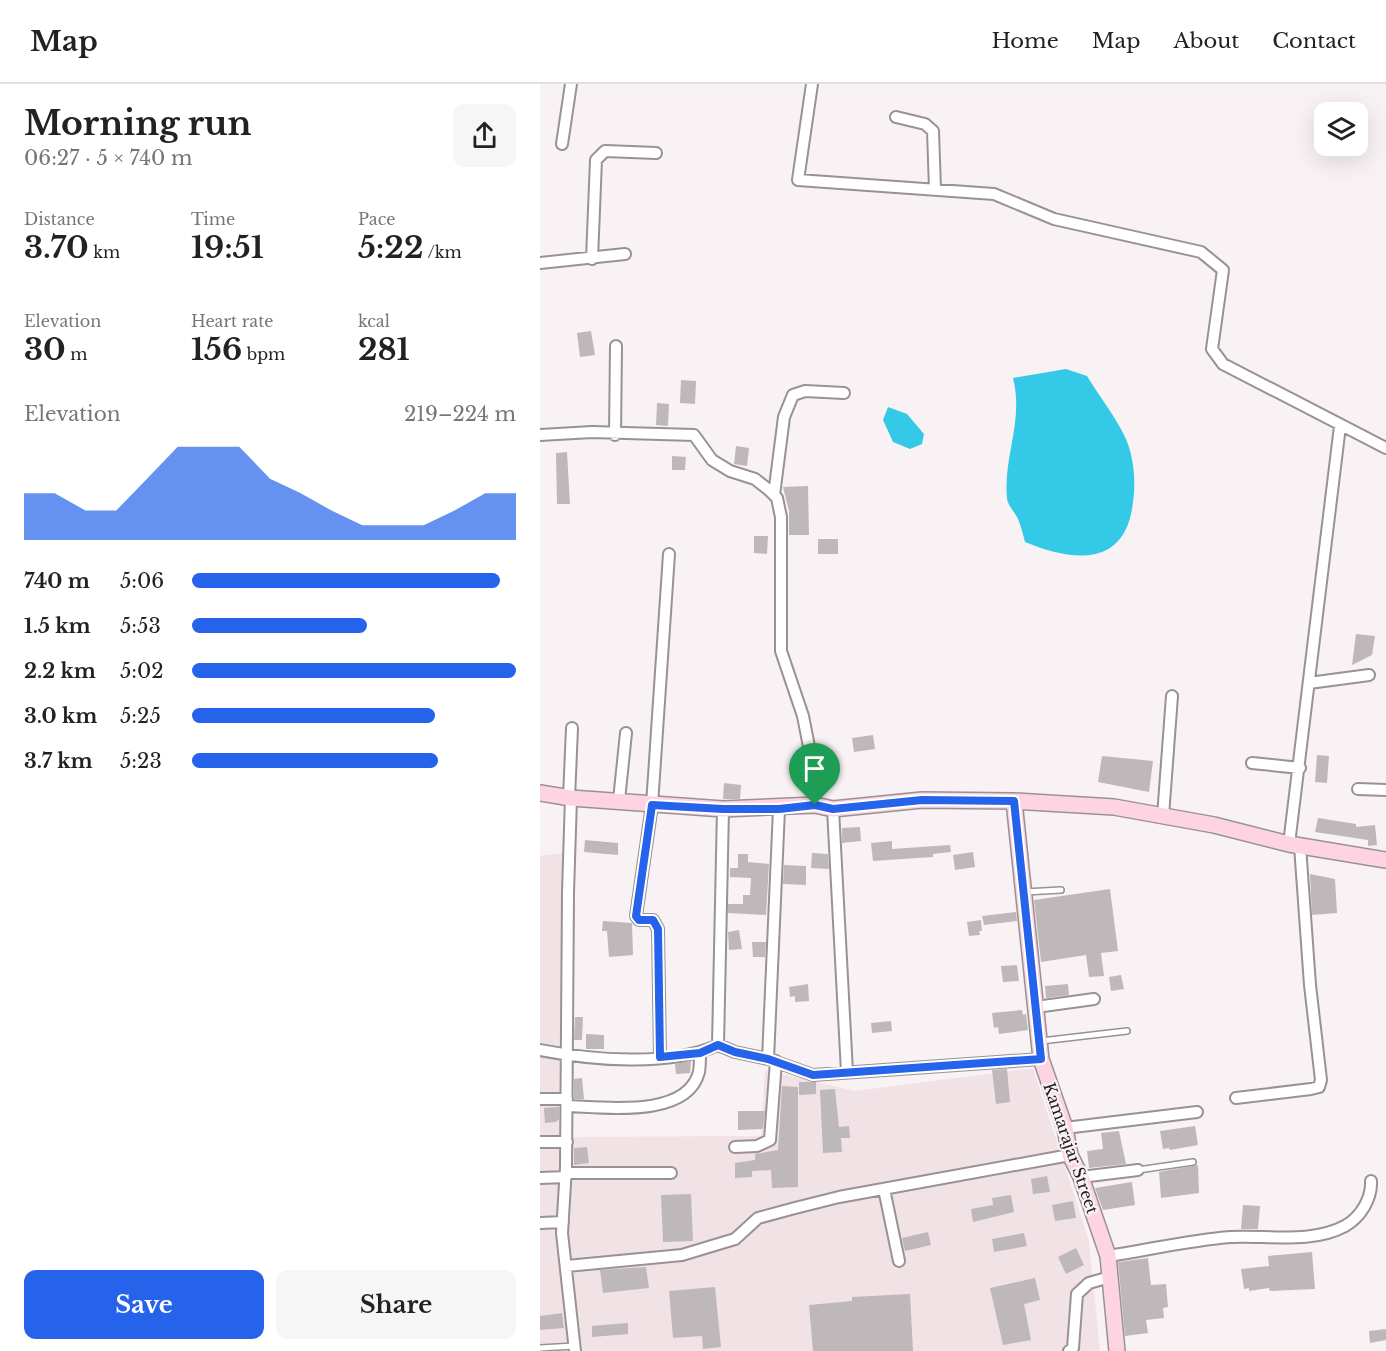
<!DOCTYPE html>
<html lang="en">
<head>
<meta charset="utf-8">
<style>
	:root { --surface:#fff; --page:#f6f6f6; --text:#222; --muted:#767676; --line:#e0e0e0; --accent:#2563eb }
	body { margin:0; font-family:"Libre Baskerville",serif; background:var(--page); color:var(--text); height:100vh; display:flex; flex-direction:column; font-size:22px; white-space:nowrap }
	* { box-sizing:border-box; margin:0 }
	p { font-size:20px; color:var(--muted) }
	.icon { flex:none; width:33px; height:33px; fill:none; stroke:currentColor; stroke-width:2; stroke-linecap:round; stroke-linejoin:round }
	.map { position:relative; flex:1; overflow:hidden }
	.panel { display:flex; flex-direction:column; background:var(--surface); width:540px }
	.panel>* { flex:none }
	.tools { position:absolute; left:774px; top:18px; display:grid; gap:12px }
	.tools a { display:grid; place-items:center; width:54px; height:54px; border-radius:12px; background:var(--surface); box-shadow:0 6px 24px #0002; font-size:30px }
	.pin { position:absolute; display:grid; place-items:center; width:51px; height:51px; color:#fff; margin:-62px -26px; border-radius:50% 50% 50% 0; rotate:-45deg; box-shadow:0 0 6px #0007 }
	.pin .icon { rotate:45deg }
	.round { display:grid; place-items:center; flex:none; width:63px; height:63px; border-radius:12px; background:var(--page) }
	.headline { display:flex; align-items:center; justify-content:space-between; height:102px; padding:0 24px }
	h1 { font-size:33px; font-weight:700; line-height:45px }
	.figures { display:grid; grid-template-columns:repeat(3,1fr); gap:9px; height:102px; padding:6px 24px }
	.figures div { display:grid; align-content:center }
	.figures b { font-size:30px; font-weight:700 }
	.figures small { font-size:16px; font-weight:400 }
	.figures p { font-size:16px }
	.chart { height:168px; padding:12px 24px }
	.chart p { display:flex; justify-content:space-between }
	.chart svg { width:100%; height:108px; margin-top:6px; fill:var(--accent); opacity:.7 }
	.primary-button { display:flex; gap:12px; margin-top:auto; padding:12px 24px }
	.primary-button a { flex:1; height:69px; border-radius:12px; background:var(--accent); color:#fff; font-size:24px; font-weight:700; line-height:69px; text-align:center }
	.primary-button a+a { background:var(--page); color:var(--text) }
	ul { padding:0 24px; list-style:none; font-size:20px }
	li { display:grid; grid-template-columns:96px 72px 1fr; align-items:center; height:45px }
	li i { height:15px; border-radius:8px; background:var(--accent) }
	header { display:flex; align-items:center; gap:36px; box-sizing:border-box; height:84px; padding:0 30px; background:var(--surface); border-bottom:2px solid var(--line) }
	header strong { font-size:28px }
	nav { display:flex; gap:33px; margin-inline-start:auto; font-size:21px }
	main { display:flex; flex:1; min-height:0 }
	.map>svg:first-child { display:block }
	.built { fill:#f1e2e6 }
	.water { fill:#34c9e6 }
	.building { fill:#beb8ba }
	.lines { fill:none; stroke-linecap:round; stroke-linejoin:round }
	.lane-casing { stroke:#989293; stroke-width:8 }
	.street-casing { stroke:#989293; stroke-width:14 }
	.secondary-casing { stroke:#989293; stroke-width:18 }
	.lane { stroke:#fff; stroke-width:5 }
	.street { stroke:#fff; stroke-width:10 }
	.secondary { stroke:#fed4e3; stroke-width:15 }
	.route-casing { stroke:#fff; stroke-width:12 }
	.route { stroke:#2563eb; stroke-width:8 }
	.labels { text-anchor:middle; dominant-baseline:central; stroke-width:4.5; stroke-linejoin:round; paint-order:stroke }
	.street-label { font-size:16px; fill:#1f1c1d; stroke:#f9f2f4 }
</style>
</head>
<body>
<header>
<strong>Map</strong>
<nav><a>Home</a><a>Map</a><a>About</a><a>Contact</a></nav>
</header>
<main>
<section class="panel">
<div class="headline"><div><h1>Morning run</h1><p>06:27 · 5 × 740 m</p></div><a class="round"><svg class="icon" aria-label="share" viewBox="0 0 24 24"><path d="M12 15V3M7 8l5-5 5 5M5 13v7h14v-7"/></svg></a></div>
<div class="figures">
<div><p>Distance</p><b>3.70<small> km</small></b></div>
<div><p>Time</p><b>19:51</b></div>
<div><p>Pace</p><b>5:22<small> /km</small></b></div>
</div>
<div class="figures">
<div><p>Elevation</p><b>30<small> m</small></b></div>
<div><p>Heart rate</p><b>156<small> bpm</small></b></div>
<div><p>kcal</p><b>281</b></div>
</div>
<div class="chart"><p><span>Elevation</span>219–224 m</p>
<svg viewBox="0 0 160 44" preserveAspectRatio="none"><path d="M0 44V25L10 25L20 32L30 32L40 19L50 6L60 6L70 6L80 19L90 25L100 32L110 38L120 38L130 38L140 32L150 25L160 25V44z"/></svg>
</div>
<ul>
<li><b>740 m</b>5:06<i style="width:95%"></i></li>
<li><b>1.5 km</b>5:53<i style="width:54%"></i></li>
<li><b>2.2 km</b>5:02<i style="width:100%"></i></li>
<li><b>3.0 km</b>5:25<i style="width:75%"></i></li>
<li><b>3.7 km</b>5:23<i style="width:76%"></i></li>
</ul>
<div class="primary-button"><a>Save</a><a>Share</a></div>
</section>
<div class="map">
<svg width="846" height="1267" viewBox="0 0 846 1267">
	<rect width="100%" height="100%" fill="#f9f2f4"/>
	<!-- built -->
	<path class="built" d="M23,769L19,1053L221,1052L225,986L315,1007L493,984L549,1157L560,1267H0V772Z"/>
	<!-- water -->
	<path class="water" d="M526,285L547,292C559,312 576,333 586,355C594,374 596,398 593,418C586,484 533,478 485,458C483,450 481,442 478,435C475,428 468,422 467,415C463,371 484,338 473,294Z
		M348,323L367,330L384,350L382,360L370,365L353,358L343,336Z"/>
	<!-- building -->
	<path class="building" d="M51,247L55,271L40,273L37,249Z
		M141,296L156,297L155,320L140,319Z
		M117,319L129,320L128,342L116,341Z
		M196,362L209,364L207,382L194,380Z
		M27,368L30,420H17L16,369Z
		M132,372L146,373L145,386H132Z
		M268,402L269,451H249V427L243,403Z
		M214,452H228L227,470L214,469Z
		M278,455H298V470H278Z
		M816,550L835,552L832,571L812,581Z
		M333,651L335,665L314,668L312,654Z
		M777,671L789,672L787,699L775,698Z
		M562,672L613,677L609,708L558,698Z
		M184,699L201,701L200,715H183Z
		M778,734L816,740V743L835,741L837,761L828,762V756L775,748Z
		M320,743L321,757L302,759V744Z
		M45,756L78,759V771L44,768Z
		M352,757V765L410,761L411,768L393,770V773L333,777L331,759Z
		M433,768L435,783L415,786L413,771Z
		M272,769L288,770L289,785L271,784Z
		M198,770H208V778L229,780L226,831L188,829V820H203V811H210L211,794L190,793V784H198Z
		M244,781L266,782V801L243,800Z
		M770,790L795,795L797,829L772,831Z
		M570,805L578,867L561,869L564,892L549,893L546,871L501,878L494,816Z
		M476,828L477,837L444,841L442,832Z
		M441,836L442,847H439L440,851L429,852L427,838Z
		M63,837L92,839L93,871L69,873L67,847H62Z
		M199,846L202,865L189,866L188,848Z
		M212,858H226L225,873H213Z
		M477,881L479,897L463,898L461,882Z
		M581,891L584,905L571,907L569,893Z
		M268,900L269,917L255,918V912L250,913L249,903Z
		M528,900L529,911L506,914L505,902Z
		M482,926L483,931L486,930L488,946L459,950L458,943L454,944L452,929Z
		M35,933H43L42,956H34Z
		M351,937L352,947L332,949L331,939Z
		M46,950L64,951V965H46Z
		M151,977L150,989L136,990L135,980Z
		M467,985L470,1018L456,1020L452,986Z
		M42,994L44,1015H34V995Z
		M259,998H276V1010L259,1011Z
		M242,1002L258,1003V1103L232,1104L231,1086L212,1087V1093L195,1094V1079L215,1076V1070L238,1066Z
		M295,1005L299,1043L309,1042L310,1054H301L302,1068L283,1069L280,1006Z
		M17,1023H19V1035L16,1038L5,1039L4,1024Z
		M198,1027H225L223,1045L198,1046Z
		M655,1042L658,1061L630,1066L629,1064L623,1065L620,1047Z
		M579,1047L586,1080L549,1084L547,1067L563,1065L561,1049Z
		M47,1063L49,1079L34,1081V1064Z
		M658,1081L659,1109L621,1114L619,1088Z
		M507,1092L510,1108L493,1110L491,1095Z
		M592,1098L595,1121L563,1126L555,1104Z
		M151,1110L153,1157L123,1158L121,1111Z
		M471,1111L474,1128L433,1138L431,1125L453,1121L452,1114Z
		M533,1117L536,1134L515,1137L512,1121Z
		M703,1121L720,1122L718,1145H701Z
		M388,1148L391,1161L365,1167L362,1154Z
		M484,1149L487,1162L454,1168L452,1155Z
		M536,1164L544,1181L526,1190L518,1173Z
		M772,1168L775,1205L730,1207L729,1204L709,1207V1204L704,1205L701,1185L729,1182L728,1172Z
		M608,1174L611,1201L626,1200L628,1223L623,1224L624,1234L606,1236L608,1249L585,1252L578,1178Z
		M106,1183L109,1204L63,1209L60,1186Z
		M495,1194L500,1216L484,1220L491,1256L463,1261L450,1204Z
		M175,1203L181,1263L163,1265L162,1252L133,1254L129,1207Z
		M370,1210L373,1267H273L269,1221L312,1217V1213Z
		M22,1229L24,1244L0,1246V1232Z
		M88,1239V1250L52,1253V1242Z
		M846,1245V1256L830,1259L829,1247Z"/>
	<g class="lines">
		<!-- lane casing -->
		<g class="lane-casing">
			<path id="lane" d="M485,808L521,806
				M501,957L587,947
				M598,1086L653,1078
				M0,1264L34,1262"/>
		</g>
		<!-- street casing -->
		<g class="street-casing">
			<path id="street" d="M272,0L258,96L454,110L514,135L661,168L683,186L672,265L683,280L846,364
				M356,33L385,40L393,47L395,105
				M22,60L31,0
				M52,175L56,76L65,67L116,69
				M0,179L85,170
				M0,351L52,348L154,351L172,376L190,387L215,395L229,406L237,414L241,433V567L263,632L273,683L275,721
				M75,351L76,262
				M234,411L244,333L253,311L265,307L304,309
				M769,599L829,591
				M712,679L760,684
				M818,705L846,706
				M29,714L32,644
				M31,714L28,808L26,1083L22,1149L35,1267
				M79,716L86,649
				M293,725L307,988
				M623,732L632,612
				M749,760L800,342
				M496,923L554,915
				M178,961L183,725
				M0,966C51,976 130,983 178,961L195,968L228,975L273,991L501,975
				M120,973L118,845L113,836H99L96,832L112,721L129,470
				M228,975L239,725
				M696,1014L771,1005L779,1003L781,996L770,901L760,762
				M0,1015H27
				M27,1022C63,1023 147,1035 159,988C160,982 160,975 160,969
				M525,1044L657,1028
				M0,1058H27
				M195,1063L217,1062L230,1056L236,977
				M26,1089H131
				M541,1093L598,1086
				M0,1094L26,1093
				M344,1105L359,1177
				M0,1139L23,1138
				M568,1172C608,1166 650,1156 691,1153C726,1151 772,1160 805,1142C821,1133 832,1114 831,1097
				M27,1182L142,1171L195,1155L218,1134L255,1124L299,1113L530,1071
				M529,1267L533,1264L537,1210L549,1199L570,1193"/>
		</g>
		<!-- secondary casing -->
		<g class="secondary-casing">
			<path id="secondary" d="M0,709L31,714L183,725L275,721L293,725L382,716L474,717L574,723L674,741L749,760L846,776
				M474,717L501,975L525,1044L530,1071L541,1093L568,1172L577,1267"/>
		</g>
		<!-- lane -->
		<use href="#lane" class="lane"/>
		<!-- street -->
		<use href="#street" class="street"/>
		<!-- secondary -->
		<use href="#secondary" class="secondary"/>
	</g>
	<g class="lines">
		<!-- route casing -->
		<g class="route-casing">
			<path id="route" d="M382,716L474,717L501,975L273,991L228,975L195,968L178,961L160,969L120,973L118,845L113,836H99L96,832L112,721L183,725H239L275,721L293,725Z"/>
		</g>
		<!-- route -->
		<use href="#route" class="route"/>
	</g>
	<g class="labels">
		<!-- street labels -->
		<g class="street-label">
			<text transform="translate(531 1064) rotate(71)">Kamarajar Street</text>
		</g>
	</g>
</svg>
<div class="tools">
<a><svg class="icon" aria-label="layers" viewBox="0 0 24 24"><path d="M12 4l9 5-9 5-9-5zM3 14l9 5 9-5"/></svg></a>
</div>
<div class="pin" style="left:275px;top:721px;background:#1e9e55"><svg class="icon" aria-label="arrive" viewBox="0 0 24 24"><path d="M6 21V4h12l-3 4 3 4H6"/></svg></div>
</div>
</main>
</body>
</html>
